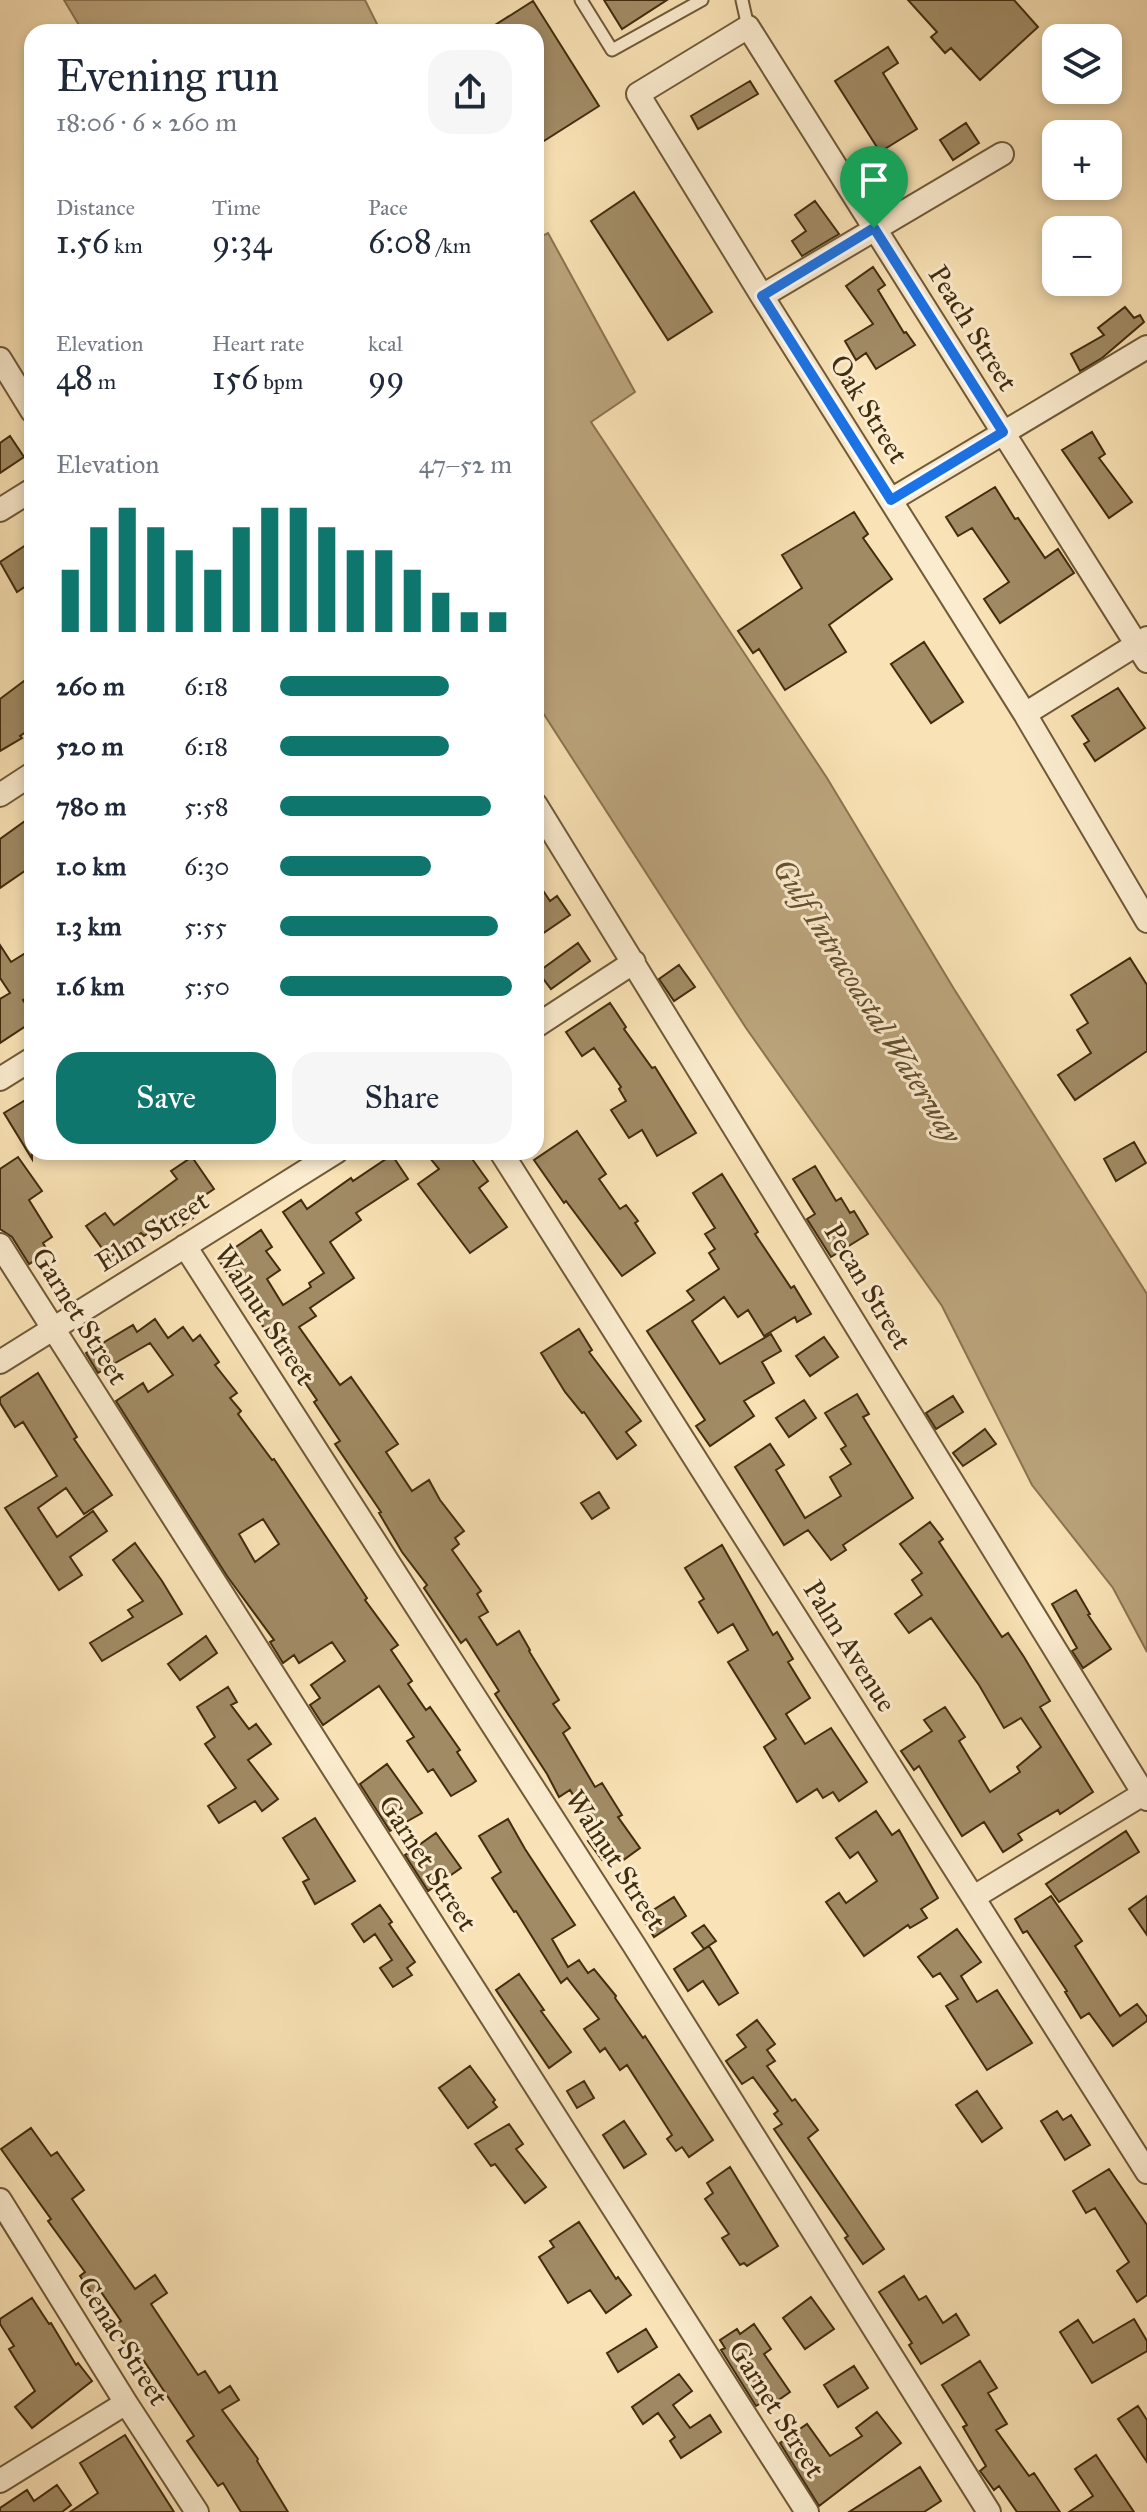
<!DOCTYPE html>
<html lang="en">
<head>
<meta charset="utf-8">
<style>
	:root { --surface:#fff; --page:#f6f6f7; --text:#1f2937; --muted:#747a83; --accent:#0f766e }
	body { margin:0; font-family:"IM FELL Great Primer",serif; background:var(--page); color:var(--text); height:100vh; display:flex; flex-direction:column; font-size:30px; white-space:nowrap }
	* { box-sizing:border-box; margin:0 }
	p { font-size:26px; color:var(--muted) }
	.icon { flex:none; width:44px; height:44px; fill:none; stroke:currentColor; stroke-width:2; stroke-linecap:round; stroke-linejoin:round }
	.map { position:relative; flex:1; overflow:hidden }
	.side { position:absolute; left:24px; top:24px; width:520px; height:1136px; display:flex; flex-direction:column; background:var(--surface); border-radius:24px; box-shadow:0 4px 12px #0003 }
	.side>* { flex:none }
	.tools { position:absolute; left:1042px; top:24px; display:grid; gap:16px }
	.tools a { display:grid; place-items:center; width:80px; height:80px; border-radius:16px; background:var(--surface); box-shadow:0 4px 12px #0003; font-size:40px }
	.pin { position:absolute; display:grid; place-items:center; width:68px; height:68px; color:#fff; margin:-82px -34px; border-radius:50% 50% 50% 0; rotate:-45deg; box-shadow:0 0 8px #0007 }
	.pin .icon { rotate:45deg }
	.round { display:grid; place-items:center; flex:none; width:84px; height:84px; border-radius:24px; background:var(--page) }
	.head { display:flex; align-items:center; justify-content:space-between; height:136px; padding:0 32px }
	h1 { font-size:44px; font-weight:600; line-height:60px }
	.stats { display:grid; grid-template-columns:repeat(3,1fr); gap:12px; height:136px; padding:8px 32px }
	.stats div { display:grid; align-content:center }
	.stats b { font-size:34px; font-weight:600 }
	.stats small { font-size:22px; font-weight:400 }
	.stats p { font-size:22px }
	.chart { height:224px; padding:16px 32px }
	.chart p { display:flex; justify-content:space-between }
	.chart svg { width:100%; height:144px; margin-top:8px; stroke:var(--accent); stroke-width:6 }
	.button { display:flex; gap:16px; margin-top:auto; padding:16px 32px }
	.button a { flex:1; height:92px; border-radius:24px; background:var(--accent); color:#fff; font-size:32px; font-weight:600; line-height:92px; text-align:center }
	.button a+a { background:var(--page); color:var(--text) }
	ul { padding:0 32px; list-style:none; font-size:26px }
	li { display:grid; grid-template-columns:128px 96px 1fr; align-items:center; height:60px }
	li i { height:20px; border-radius:10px; background:var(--accent) }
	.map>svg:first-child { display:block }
	.water { fill:#bba47c; stroke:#8b7450; stroke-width:2 }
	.building { fill:#a18b65; stroke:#422c0e; stroke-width:2; fill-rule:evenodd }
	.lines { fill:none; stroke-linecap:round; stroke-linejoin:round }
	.lane-casing { stroke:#705a38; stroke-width:15 }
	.street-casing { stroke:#705a38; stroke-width:26 }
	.lane { stroke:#fbeccf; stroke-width:11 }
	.street { stroke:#fbeccf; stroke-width:22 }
	.route-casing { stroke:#fff; stroke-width:16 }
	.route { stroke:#1a73e8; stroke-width:10 }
	.labels { text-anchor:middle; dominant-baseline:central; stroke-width:6; stroke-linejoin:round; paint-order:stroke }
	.street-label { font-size:28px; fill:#422c0e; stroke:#fbeccf }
	.water-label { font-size:30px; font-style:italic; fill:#66502f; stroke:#fbeccf }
</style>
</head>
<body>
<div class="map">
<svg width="1147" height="2512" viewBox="0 0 1147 2512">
	<rect width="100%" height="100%" fill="#f9e2b5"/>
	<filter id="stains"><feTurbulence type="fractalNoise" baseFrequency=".0025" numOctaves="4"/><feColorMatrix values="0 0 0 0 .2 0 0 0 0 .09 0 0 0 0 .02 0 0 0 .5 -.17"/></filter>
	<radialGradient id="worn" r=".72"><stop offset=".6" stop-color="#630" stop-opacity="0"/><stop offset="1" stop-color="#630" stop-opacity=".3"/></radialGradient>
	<!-- water -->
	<path class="water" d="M64,0H365L381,32H83Z
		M548,233L635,392L591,422L827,778L954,989L1147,1294V1652L1113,1588L1032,1485L942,1306L746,1028L536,702V239Z"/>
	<!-- building -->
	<path class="building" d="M604,0H667L622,29Z
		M908,0H1014L1038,27L980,80L951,48L945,53L931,37L937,32Z
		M533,1L599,106L536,146V32H484Z
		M888,47L898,63L883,73L917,129L880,152L835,81Z
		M750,81L758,94L698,129L691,116Z
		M966,123L979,143L953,160L940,140Z
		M634,192L712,312L668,340L591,221Z
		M815,201L839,234L802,256L792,241L806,231L795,215Z
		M873,267L885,285L878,290L904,333L906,332L915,345L876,369L866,353L856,360L845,341L873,324L846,286Z
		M1125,307L1134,318L1140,315L1144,322L1102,358L1080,371L1071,354L1104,335L1098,328Z
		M1092,432L1105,454L1099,458L1132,502L1109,518L1062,450Z
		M10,436L24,457L0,473V443Z
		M995,487L1015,519L1018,518L1045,558L1058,549L1074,573L1000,623L984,599L1009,582L972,528L958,536L946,517Z
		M854,512L868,534L863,538L892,579L829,625L846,652L785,690L759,649L753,653L738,631L802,588L782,555Z
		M32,541V582L17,592L0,562Z
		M924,642L963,702L931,723L891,664Z
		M32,675V728L20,736L22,738L0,751V699Z
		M1118,688L1145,728L1095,761L1084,744L1089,741L1072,716Z
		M32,816V866L0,888V839Z
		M536,880L550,901L557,896L570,915L536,938Z
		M578,943L590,961L551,989L538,972Z
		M0,945L11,962L32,949V994L23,1000L32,1014V1022L0,1043V999L10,993L0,978Z
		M1130,958L1147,985V1051L1075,1100L1058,1075L1091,1053L1077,1030L1088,1023L1071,995Z
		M679,965L695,987L674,1001L659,979Z
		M610,1003L626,1027L624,1029L652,1068L655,1067L696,1133L657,1156L642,1130L629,1138L611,1110L626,1101L619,1089L621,1087L594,1048L582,1056L566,1032Z
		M32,1096V1159L4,1113Z
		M577,1131L606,1174L599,1179L620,1209L626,1205L638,1221L635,1223L655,1253L622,1276L566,1201L564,1203L534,1160Z
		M1134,1142L1146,1163L1116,1181L1104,1159Z
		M425,1152H467L488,1181L479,1188L507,1227L470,1253L418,1184L439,1169Z
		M392,1155L408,1179L356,1213L361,1220L330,1242L354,1278L310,1308L316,1316L299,1327L340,1385L351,1377L398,1444L386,1452L412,1491L429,1480L440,1500L464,1531L455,1538L459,1544L452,1550L481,1591L477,1594L488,1612L479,1617L497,1645L519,1631L530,1650L529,1651L559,1700L553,1704L570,1728L563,1733L595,1787L602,1783L622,1815L618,1817L640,1848L622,1861L615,1852L602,1860L588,1841L597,1835L570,1790L559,1797L547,1774L495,1694L499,1691L466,1639L461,1643L424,1588L427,1585L402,1552L379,1513L381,1512L335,1444L340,1441L314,1402L317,1400L283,1350L280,1352L218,1259L261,1230L272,1247L266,1251L280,1270L267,1279L283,1305L311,1287L309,1283L324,1273L283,1212L301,1200L307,1209L351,1178L353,1181Z
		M18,1157L42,1191L29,1200L52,1237L43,1243L48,1252L29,1264L12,1237L0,1229V1169Z
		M192,1157L214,1189L186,1208L193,1218L180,1227L172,1216L144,1236L141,1233L109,1258L86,1226L105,1213L114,1225L177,1179L171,1171Z
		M815,1166L836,1201L841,1198L850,1213L854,1211L868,1234L831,1257L807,1219L815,1214L793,1179Z
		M722,1174L758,1232L755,1234L791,1288L794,1286L811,1314L797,1322L795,1317L764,1336L748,1310L738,1317L724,1297L692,1321L720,1364L771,1334L781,1351L762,1362L774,1383L744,1401L754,1416L710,1446L696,1426L705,1420L647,1331L694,1300L687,1291L719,1269L709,1253L715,1249L705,1234L715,1228L693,1193Z
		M155,1319L168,1338L183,1327L193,1341L200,1335L219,1362L215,1365L237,1393L230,1398L241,1411L238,1414L272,1460L274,1459L367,1598L365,1600L398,1645L391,1650L412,1681L408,1684L426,1710L430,1707L460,1750L457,1752L476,1781L472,1784L451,1796L433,1769L428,1772L407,1741L414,1737L379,1686L323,1725L310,1705L320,1698L311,1685L345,1661L332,1642L299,1663L294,1655L283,1663L270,1642L274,1640L227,1576L116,1401L143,1383L148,1392L173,1375L150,1343L98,1373L86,1353L133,1325L137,1332ZM263,1519L279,1544L255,1562L239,1534Z
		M579,1329L592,1350L589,1352L641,1421L626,1432L636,1445L617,1459L584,1412L582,1413L565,1392L541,1353Z
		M824,1337L838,1357L810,1376L796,1356Z
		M38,1373L77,1437L74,1439L112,1495L84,1514L66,1488L38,1508L57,1537L93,1511L107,1531L70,1557L82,1575L59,1590L5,1508L57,1476L23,1422L15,1427L0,1403V1398Z
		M857,1394L869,1414L863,1417L913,1498L843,1545L846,1550L831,1560L808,1530L784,1545L735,1467L770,1444L784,1465L776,1470L805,1518L841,1496L830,1477L851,1464L841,1449L846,1446L825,1413Z
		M953,1396L963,1412L936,1429L926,1413Z
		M804,1400L816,1418L789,1437L776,1418Z
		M985,1429L996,1444L963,1466L953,1453Z
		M599,1492L609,1508L592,1519L581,1503Z
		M930,1522L943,1539L939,1542L1002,1637L1008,1633L1024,1657L1050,1701L1040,1707L1093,1792L1060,1814L1058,1810L1018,1834L1022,1840L1003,1852L984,1822L962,1836L919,1766L914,1770L901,1751L932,1731L924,1720L945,1707L965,1737L959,1741L990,1792L1020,1772L1017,1767L1041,1747L1021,1718L1004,1728L979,1685L931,1618L909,1633L895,1614L922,1595L912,1580L922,1573L900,1544Z
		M135,1543L162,1581L182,1614L102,1661L90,1643L133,1617L128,1610L143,1601L113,1560Z
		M722,1545L773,1635L777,1632L793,1659L788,1662L810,1698L786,1714L805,1744L831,1728L867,1782L839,1801L833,1792L823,1798L817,1789L797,1802L764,1747L776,1739L728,1662L748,1650L733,1624L718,1633L699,1602L704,1599L685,1568Z
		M1076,1590L1090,1614L1088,1615L1111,1649L1083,1668L1072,1651L1077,1648L1052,1604Z
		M206,1636L217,1653L180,1680L168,1664Z
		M228,1687L237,1702L231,1705L249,1729L256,1724L271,1744L248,1760L278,1799L262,1811L255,1801L219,1823L208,1806L236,1788L205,1744L215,1737L197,1707Z
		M387,1764L422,1813L390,1831L360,1784Z
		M876,1811L892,1835L899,1830L938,1898L921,1909L927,1918L910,1928L908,1925L864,1956L826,1902L839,1893L846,1903L877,1881L858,1852L850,1858L836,1838Z
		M315,1818L355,1881L315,1904L303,1882L309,1879L283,1838Z
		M508,1819L525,1849L575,1925L552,1939L568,1967L579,1960L588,1973L594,1969L616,1996L615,1998L643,2038L645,2036L713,2140L689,2157L682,2147L676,2151L667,2139L672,2135L627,2065L620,2070L605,2048L600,2052L584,2029L599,2019L567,1978L561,1983L516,1911L514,1912L492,1878L501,1872L479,1836Z
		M1126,1831L1139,1852L1059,1902L1046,1884Z
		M436,1833L461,1868L428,1891L405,1855Z
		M1051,1896L1082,1941L1075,1946L1120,2016L1137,2004L1147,2017V2021L1113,2046L1089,2013L1081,2018L1065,1992L1067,1991L1027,1931L1023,1933L1015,1919Z
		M1147,1896V1935L1129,1909Z
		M674,1897L686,1916L654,1937L642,1917Z
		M380,1905L392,1922L389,1924L415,1962L407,1968L412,1975L393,1987L380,1968L392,1960L375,1934L364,1942L352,1924Z
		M704,1925L716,1941L704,1949L692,1933Z
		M957,1929L981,1962L961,1976L977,2002L997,1990L1032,2043L987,2070L946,2006L958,1999L940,1973L933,1977L918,1957Z
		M709,1946L738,1993L719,2005L703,1981L688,1991L674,1969Z
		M519,1974L544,2010L541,2011L571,2052L549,2068L496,1990Z
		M757,2020L775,2044L767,2050L775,2061L767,2066L792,2101L795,2099L818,2130L808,2138L884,2249L863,2264L845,2238L848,2236L774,2129L782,2124L774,2114L778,2111L753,2077L742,2084L726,2061L746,2047L737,2035Z
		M470,2066L495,2100L493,2102L497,2107L468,2128L439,2088Z
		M584,2081L594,2098L577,2108L567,2091Z
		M977,2091L1002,2128L982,2142L956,2105Z
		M1057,2111L1063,2120L1071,2115L1090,2145L1065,2160L1041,2121Z
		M624,2121L646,2154L624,2168L603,2135Z
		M509,2124L523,2144L516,2149L546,2187L525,2203L495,2164L491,2166L475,2144Z
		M31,2128L51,2156L57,2152L84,2190L72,2199L135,2289L155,2275L167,2293L151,2304L198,2375L205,2371L219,2393L230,2386L239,2400L222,2410L258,2459L257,2461L288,2512H241L223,2483L218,2486L187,2441L194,2436L130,2340L124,2344L113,2327L121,2321L99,2289L92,2294L80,2276L85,2272L48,2221L51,2219L1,2149Z
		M730,2167L778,2246L747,2266L744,2263L740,2265L722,2238L729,2234L705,2199L713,2193L707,2183Z
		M1109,2169L1147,2225V2295L1137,2302L1117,2271L1129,2262L1095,2208L1086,2213L1073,2191Z
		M579,2222L616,2279L618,2277L631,2295L606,2313L590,2290L568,2303L539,2257L554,2247L550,2241Z
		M904,2276L919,2300L926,2296L943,2323L956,2314L969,2335L921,2364L909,2345L912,2343L879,2292Z
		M811,2297L834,2329L805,2349L783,2318Z
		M32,2298L49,2324L51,2323L76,2365L78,2363L92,2381L32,2428L15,2407L35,2391L9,2349L14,2346L0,2324V2319Z
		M1134,2319L1147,2341V2351L1092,2383L1060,2332L1078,2320L1093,2343Z
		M754,2324L771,2349L764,2354L790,2392L767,2408L763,2402L756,2406L721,2350L725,2348L720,2340L737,2329L740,2334Z
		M646,2329L657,2347L618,2372L607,2353Z
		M980,2361L997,2388L988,2393L1007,2424L996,2430L1029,2476L1034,2473L1060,2512H1017L999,2486L994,2490L980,2471L986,2466L963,2427L967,2425L942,2385Z
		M854,2366L868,2388L838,2407L824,2385Z
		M679,2374L692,2391L673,2405L690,2428L710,2415L721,2432L681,2458L670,2441L675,2437L658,2413L643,2424L632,2407Z
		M1138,2406L1147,2420V2462L1118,2419Z
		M877,2412L901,2443L819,2506L780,2443L807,2424L830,2456L862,2436L856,2428Z
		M125,2435L174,2512H70L98,2493L80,2463Z
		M1096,2455L1134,2512H1069L1093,2496L1075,2469Z
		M920,2467L941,2501L924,2512H849Z
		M57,2485L71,2505L62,2512H0V2508L27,2490L34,2501Z"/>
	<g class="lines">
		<!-- lane casing -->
		<g class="lane-casing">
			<path id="lane" d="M581,0L612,50L702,0
				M742,0L748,27"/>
		</g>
		<!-- street casing -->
		<g class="street-casing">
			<path id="street" d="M762,296L1002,154
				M0,359L32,411
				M891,500L1147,347
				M0,510L32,490
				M1147,661L748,27L638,94L762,296L1025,714L1147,921
				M1025,714L1147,638
				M0,795L32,774
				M536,805L1147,1799
				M536,1026L634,962
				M0,1079L32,1059
				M501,1152L1147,2172
				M0,1245L807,2512
				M185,1246L634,1945L989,2512
				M0,1362L336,1152
				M974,1897L1143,1794
				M0,2200L126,2403L197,2512
				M0,2481L126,2403"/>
		</g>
		<!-- lane -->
		<use href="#lane" class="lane"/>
		<!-- street -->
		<use href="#street" class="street"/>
	</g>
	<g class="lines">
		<!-- route casing -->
		<g class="route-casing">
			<path id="route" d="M874,228L1003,432L891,500L762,296Z"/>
		</g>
		<!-- route -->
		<use href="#route" class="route"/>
	</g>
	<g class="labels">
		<!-- street labels -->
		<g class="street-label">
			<text transform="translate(973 328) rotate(58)">Peach Street</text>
			<text transform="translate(869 409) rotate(58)">Oak Street</text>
			<text transform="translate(152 1231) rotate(-32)">Elm Street</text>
			<text transform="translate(868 1286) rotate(59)">Pecan Street</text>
			<text transform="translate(265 1315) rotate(57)">Walnut Street</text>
			<text transform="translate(80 1316) rotate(58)">Garnet Street</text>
			<text transform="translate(850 1646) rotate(58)">Palm Avenue</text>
			<text transform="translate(616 1860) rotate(57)">Walnut Street</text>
			<text transform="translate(428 1863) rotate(57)">Garnet Street</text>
			<text transform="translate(123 2341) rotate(58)">Cenac Street</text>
			<text transform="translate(777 2409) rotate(58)">Garnet Street</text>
		</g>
		<!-- water labels -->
		<g class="water-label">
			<text transform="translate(867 1001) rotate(58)">Gulf Intracoastal Waterway</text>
		</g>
	</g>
	<rect width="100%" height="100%" filter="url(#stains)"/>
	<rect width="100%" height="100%" fill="url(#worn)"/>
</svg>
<div class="tools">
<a><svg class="icon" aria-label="layers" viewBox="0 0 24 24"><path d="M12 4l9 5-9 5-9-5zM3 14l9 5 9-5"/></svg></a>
<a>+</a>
<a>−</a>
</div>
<div class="pin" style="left:874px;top:228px;background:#1e9e55"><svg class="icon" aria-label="arrive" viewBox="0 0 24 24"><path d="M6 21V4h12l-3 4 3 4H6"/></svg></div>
<section class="side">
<div class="head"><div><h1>Evening run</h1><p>18:06 · 6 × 260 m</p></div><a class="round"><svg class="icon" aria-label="share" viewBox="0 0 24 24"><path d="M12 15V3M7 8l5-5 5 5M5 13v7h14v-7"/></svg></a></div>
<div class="stats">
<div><p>Distance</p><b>1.56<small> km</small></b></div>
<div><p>Time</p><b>9:34</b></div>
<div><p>Pace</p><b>6:08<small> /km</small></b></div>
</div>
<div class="stats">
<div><p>Elevation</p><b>48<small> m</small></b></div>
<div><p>Heart rate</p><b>156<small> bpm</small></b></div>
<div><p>kcal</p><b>99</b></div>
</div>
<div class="chart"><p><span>Elevation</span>47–52 m</p>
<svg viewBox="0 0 160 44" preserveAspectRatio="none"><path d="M5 44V25M15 44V12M25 44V6M35 44V12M45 44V19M55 44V25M65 44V12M75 44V6M85 44V6M95 44V12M105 44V19M115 44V19M125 44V25M135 44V32M145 44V38M155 44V38"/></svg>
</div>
<ul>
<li><b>260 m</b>6:18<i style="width:73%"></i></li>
<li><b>520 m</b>6:18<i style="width:73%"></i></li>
<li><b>780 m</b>5:58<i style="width:91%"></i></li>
<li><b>1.0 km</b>6:30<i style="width:65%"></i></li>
<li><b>1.3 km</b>5:55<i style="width:94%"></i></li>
<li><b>1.6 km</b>5:50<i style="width:100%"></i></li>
</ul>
<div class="button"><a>Save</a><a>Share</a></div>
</section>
</div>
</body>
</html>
